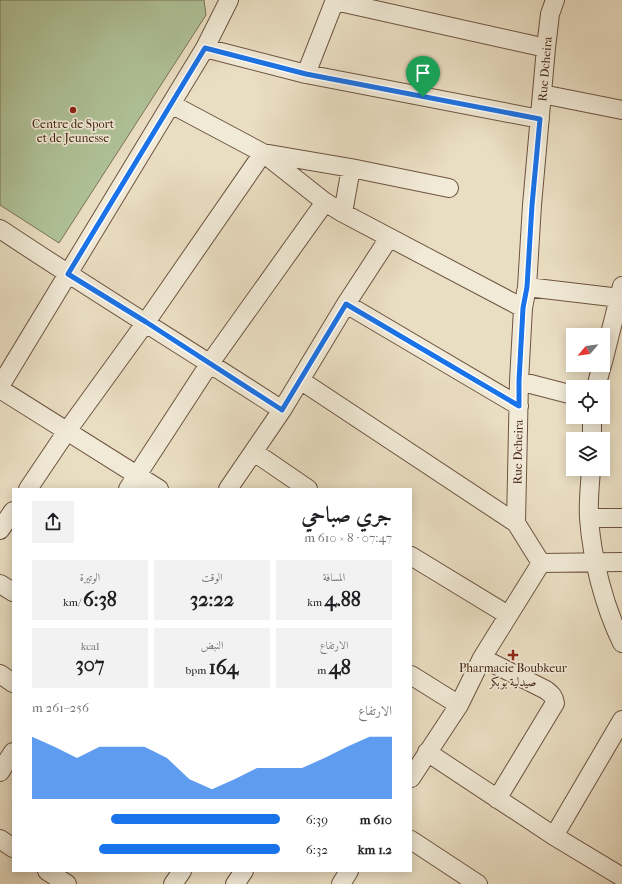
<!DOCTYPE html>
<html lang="ar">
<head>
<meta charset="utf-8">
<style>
	:root { --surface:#fff; --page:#f2f2f2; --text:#202124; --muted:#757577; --accent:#1a73e8 }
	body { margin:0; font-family:"IM FELL French Canon",Amiri,serif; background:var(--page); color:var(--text); direction:rtl; height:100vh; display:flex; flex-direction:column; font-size:15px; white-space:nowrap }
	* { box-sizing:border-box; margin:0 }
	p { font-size:13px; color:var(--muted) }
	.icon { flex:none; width:22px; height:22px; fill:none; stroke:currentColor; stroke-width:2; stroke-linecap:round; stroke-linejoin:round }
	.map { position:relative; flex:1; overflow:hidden; direction:ltr }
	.sheet { position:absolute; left:12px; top:488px; width:400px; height:384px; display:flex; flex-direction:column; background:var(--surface); border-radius:0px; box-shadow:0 2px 10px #0003; direction:rtl }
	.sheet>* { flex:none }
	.needle { width:26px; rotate:241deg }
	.tools { position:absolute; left:566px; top:328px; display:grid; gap:8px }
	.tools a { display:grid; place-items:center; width:44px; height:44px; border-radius:0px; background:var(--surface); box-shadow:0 2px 10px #0003; font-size:20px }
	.pin { position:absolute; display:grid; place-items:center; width:34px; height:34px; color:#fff; margin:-41px -17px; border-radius:50% 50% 50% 0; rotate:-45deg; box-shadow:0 0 4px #0007 }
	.pin .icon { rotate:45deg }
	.round { display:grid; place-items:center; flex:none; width:42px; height:42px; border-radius:0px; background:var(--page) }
	.headline { display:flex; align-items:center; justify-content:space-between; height:68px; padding:0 20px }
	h1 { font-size:22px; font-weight:700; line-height:30px }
	.stats { display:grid; grid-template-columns:repeat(3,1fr); gap:6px; height:68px; padding:4px 20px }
	.stats div { display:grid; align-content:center; border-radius:0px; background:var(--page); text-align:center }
	.stats b { font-size:20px; font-weight:700 }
	.stats small { font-size:11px; font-weight:400 }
	.stats p { font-size:11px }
	.chart { height:112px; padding:8px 20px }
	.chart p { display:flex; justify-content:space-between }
	.chart svg { width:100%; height:72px; margin-top:4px; fill:var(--accent); opacity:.7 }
	ul { padding:0 20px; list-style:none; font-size:13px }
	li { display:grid; grid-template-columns:64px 48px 1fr; align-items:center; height:30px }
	li i { height:10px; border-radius:5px; background:var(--accent) }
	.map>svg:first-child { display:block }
	.grass { fill:#b0c298; stroke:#7a7456 }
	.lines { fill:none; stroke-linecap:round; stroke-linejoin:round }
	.minor-casing { stroke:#6d5340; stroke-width:20 }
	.minor { stroke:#f1ead7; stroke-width:18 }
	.route-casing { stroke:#fff; stroke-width:8 }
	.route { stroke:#1a73e8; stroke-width:5 }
	.poi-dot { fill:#8f2418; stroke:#f1ead7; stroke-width:1.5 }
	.labels { text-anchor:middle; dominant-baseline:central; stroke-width:3.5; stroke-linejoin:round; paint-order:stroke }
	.street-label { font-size:12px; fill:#432515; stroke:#f1ead7 }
	.poi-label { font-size:12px; fill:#432515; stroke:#f1ead7 }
</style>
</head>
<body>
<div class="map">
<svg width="622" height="884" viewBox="0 0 622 884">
	<rect width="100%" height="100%" fill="#eadec2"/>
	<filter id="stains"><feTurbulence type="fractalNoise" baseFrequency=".005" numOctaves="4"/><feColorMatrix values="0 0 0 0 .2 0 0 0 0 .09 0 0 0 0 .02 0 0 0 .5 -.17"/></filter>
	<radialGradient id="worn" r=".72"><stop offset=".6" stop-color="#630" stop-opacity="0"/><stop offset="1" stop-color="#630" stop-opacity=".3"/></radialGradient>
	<!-- grass -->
	<path class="grass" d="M0,0H204L206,15L59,243L0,205Z"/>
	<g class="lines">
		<!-- minor casing -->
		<g class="minor-casing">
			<path id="minor" d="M335,1L546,48
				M205,48L306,74L540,119
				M306,74L335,0
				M542,94L622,110
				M171,104L263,153L325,202L343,213L523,308
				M343,213L351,168
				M0,229C93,291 188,349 282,410
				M527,287L620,298
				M346,304L519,406
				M603,362L622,286
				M300,380L516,523
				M519,381L573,395
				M0,386L171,104L205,48L229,0
				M596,387L602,365
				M0,389L159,489
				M592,439V417
				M254,452L308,489
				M591,469C590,485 588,502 589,518C592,559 604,606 622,643
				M28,489L67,431L146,322L263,153L351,168L449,188
				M128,489L210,363L325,202
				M228,489L282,410L346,304L389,238
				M589,518H622
				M0,530L13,511
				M411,556L508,615
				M541,563L516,523L519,381L523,308L527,287L532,205L546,48L550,14L555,0
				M541,563L622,562
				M0,584L13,592
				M482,658L546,690C551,694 554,696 555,703L497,799
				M0,674L13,683
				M411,675L459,705
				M427,752L554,836L622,877
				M0,772L13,752
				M411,778L459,705L482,658L541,563
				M554,836L622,720
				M0,839L13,848
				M411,840L478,884
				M47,871L67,884
				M173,884L182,871
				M235,884L244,871
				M341,884L349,871"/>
		</g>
		<!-- minor -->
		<use href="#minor" class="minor"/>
	</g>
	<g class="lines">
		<!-- route casing -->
		<g class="route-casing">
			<path id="route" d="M205,48L306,74L540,119L532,205L527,287L523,308L519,381V406L346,304L282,410L146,322L68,274Z"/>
		</g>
		<!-- route -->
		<use href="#route" class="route"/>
	</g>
	<!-- markers -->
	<g class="poi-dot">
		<circle cx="73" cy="110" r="4"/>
		<path d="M511 649h4v4h4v4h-4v4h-4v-4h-4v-4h4z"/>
	</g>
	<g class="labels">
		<!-- street labels -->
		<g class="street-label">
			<text transform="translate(545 69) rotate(-85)">Rue Dcheira</text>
			<text transform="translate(518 452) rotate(-89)">Rue Dcheira</text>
		</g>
		<!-- poi labels -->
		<g class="poi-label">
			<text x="73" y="124">Centre de Sport<tspan x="73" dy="14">et de Jeunesse</tspan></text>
			<text x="513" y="668">Pharmacie Boubkeur<tspan x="513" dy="14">صيدلية بوبكر</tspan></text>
		</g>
	</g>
	<rect width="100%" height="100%" filter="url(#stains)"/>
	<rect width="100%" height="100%" fill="url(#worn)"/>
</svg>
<div class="tools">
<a><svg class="needle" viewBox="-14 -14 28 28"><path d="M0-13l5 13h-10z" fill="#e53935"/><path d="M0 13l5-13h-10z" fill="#757577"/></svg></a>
<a><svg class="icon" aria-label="locate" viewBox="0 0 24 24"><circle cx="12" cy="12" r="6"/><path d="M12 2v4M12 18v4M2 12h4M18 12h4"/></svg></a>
<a><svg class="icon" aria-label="layers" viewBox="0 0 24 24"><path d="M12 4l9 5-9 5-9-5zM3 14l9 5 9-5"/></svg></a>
</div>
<div class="pin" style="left:423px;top:97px;background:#1e9e55"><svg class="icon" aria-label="arrive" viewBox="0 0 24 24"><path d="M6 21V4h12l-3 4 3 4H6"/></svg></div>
<section class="sheet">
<div class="headline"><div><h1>جري صباحي</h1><p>07:47 · 8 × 610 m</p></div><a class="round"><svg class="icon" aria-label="share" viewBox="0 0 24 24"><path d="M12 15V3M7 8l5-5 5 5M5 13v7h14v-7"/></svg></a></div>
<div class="stats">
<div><p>المسافة</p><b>4.88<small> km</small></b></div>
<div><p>الوقت</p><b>32:22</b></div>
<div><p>الوتيرة</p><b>6:38<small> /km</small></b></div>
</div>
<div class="stats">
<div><p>الارتفاع</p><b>48<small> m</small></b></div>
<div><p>النبض</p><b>164<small> bpm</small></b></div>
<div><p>kcal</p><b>307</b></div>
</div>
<div class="chart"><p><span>الارتفاع</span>256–261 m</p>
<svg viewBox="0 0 160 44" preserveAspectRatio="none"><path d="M0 44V6L10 12L20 19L30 12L40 12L50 12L60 19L70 32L80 38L90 32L100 25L110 25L120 25L130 19L140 12L150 6L160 6V44z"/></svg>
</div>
<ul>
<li><b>610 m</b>6:39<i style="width:68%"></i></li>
<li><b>1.2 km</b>6:32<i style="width:73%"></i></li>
</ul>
</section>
</div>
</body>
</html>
